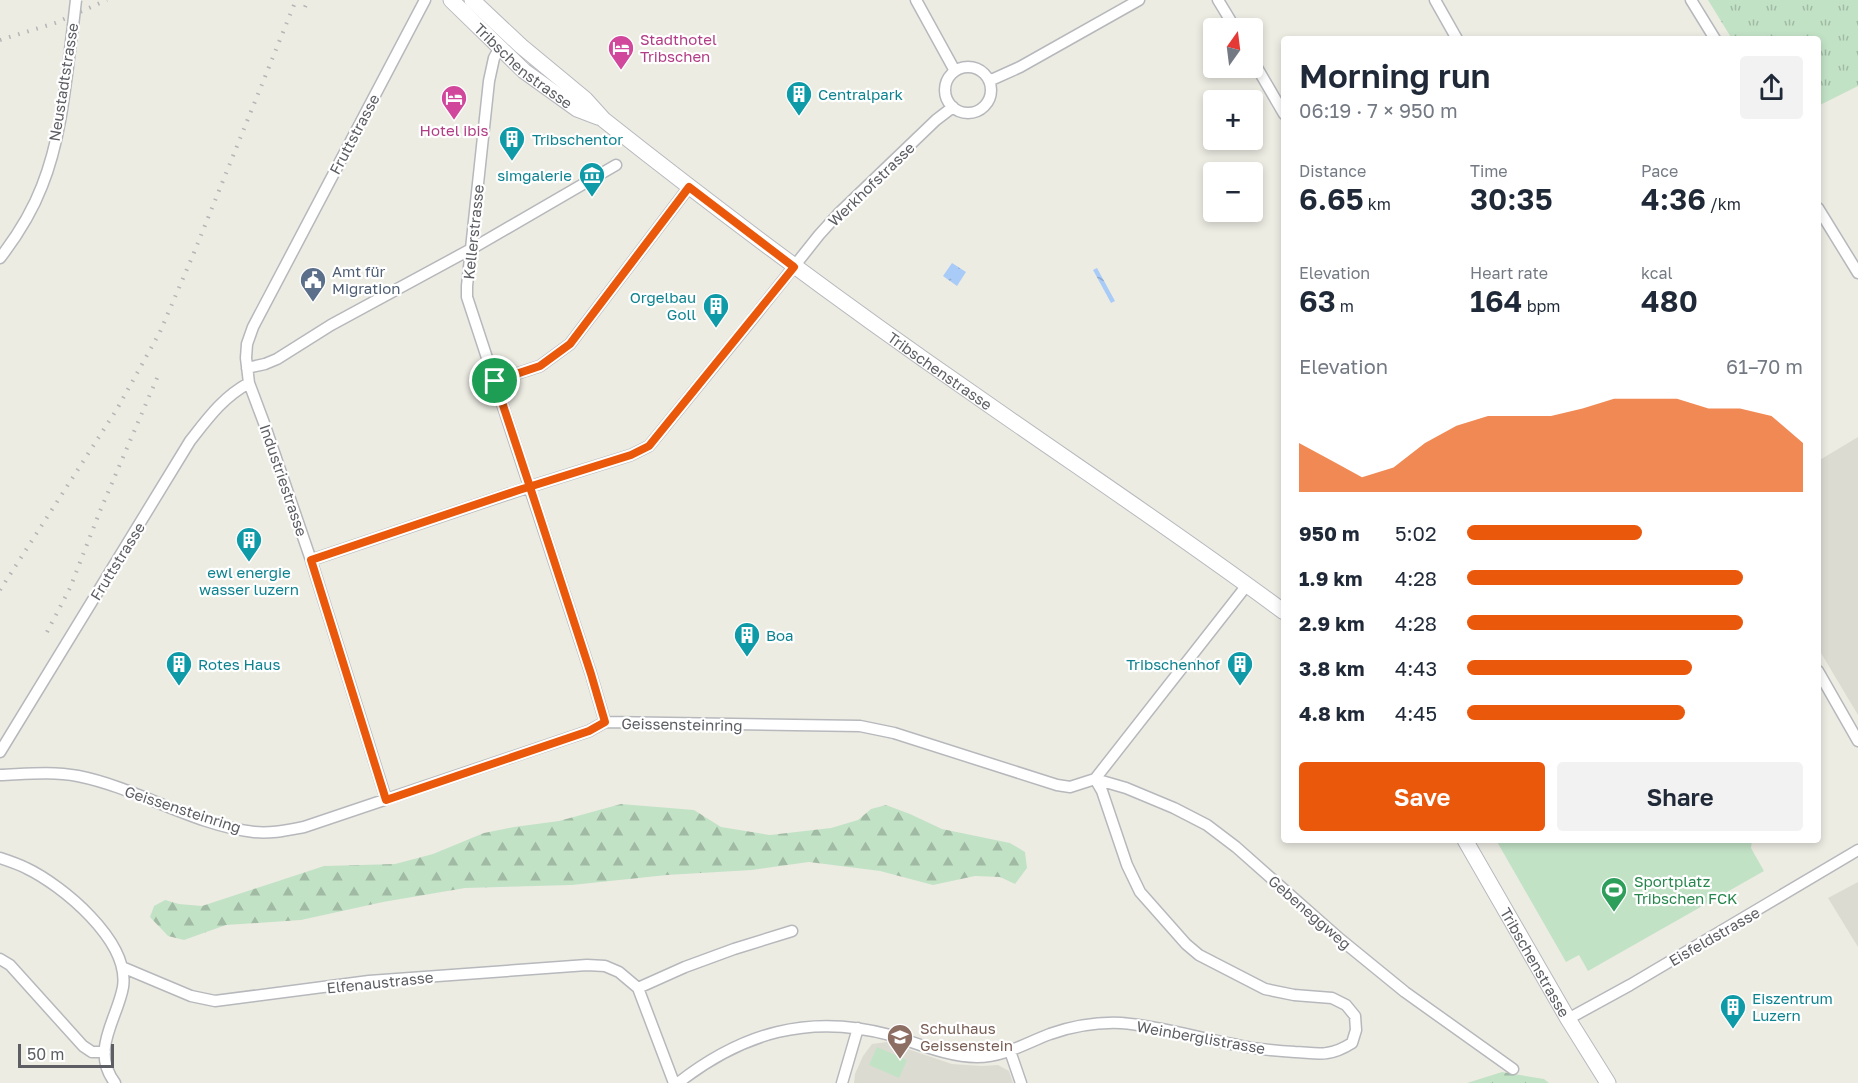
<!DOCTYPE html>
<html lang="en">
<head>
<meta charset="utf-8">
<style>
	:root { --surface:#fff; --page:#f2f2f3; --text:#1f2937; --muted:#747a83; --accent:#ea580c }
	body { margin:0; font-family:"Golos Text",sans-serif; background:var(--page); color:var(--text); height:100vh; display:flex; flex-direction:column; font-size:22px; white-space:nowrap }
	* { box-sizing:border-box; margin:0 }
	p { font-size:20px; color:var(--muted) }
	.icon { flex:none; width:33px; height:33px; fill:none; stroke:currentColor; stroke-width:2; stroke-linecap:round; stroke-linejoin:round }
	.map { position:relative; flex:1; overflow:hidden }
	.side { position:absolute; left:1281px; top:36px; width:540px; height:807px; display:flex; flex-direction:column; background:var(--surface); border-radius:6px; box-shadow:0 3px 9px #0003 }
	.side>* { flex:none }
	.needle { width:39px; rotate:14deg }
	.fabs { position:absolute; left:1203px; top:18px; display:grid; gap:12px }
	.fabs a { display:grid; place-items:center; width:60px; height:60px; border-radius:6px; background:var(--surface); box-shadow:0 3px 9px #0003; font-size:30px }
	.scale { position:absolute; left:18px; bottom:15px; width:96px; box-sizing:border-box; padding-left:6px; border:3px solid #5c5e63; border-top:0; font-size:16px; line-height:21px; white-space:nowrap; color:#5c5e63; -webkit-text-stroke:4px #fff; paint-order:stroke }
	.pin { position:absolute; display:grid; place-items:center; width:51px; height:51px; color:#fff; margin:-26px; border:3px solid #fff; border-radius:50%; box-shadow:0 2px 6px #0007 }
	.round { display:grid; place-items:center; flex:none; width:63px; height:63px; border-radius:6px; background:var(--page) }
	.summary { display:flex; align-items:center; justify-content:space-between; height:102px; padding:0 18px }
	h1 { font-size:33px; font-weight:600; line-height:45px }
	.metrics { display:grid; grid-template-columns:repeat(3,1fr); gap:9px; height:102px; padding:6px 18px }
	.metrics div { display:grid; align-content:center }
	.metrics b { font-size:30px; font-weight:600 }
	.metrics small { font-size:16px; font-weight:400 }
	.metrics p { font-size:16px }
	.chart { height:168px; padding:12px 18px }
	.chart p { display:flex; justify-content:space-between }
	.chart svg { width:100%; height:108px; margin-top:6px; fill:var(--accent); opacity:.7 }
	.cta { display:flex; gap:12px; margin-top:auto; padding:12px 18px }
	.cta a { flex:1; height:69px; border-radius:6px; background:var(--accent); color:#fff; font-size:24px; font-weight:600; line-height:69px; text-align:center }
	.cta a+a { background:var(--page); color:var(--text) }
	ul { padding:0 18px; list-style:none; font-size:20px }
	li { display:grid; grid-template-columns:96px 72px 1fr; align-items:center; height:45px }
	li i { height:15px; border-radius:8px; background:var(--accent) }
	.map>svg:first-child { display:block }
	.education { fill:#dcdbd2 }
	.forest { fill:url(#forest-firs) }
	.park { fill:url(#park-tufts) }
	.pitch { fill:#c2e2c6 }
	.water { fill:url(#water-ripples) }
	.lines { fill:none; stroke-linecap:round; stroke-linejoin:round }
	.street-casing { stroke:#b6b8bc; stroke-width:13 }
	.secondary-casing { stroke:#b7b9be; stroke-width:17 }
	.street { stroke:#fff; stroke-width:10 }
	.secondary { stroke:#fff; stroke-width:15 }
	.rail { stroke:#b4b5b5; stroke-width:4; stroke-dasharray:1.5 8; stroke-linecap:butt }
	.street-bridge-casing { stroke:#b6b8bc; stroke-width:13; stroke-linecap:butt }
	.street-bridge { stroke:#fff; stroke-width:10 }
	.route-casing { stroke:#fff; stroke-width:12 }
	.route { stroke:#ea580c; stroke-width:8 }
	.labels { text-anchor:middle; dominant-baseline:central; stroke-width:4.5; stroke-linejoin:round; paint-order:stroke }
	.hotel-label { font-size:15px; fill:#b23c85; stroke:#fff; text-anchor:start }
	.street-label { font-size:15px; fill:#5c5e63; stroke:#fff }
	.culture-label { font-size:15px; fill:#0d838f; stroke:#fff; text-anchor:start }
	.service-label { font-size:15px; fill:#4e5e75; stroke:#fff; text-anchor:start }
	.leisure-label { font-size:15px; fill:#27864d; stroke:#fff; text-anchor:start }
	.education-label { font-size:15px; fill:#785e54; stroke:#fff; text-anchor:start }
</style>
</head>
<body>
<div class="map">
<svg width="1858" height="1083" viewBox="0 0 1858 1083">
	<defs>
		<pattern id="forest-firs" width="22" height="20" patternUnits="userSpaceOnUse" patternTransform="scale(1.5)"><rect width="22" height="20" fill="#c2e2c6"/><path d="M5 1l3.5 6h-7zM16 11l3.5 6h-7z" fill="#a1baa4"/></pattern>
		<pattern id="park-tufts" width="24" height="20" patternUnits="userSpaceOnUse" patternTransform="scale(1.5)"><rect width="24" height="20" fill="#c2e2c6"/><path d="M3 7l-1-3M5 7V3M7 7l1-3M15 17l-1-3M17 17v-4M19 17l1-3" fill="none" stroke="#a1baa4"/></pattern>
		<pattern id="water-ripples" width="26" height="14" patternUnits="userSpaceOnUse" patternTransform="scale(1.5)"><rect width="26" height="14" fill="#a9cbf7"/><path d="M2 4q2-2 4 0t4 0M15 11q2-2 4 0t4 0" fill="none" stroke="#8da8cc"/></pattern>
	</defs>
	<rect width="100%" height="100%" fill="#edece3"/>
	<!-- education -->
	<path class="education" d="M1858,437V715L1818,648V461Z
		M1858,882V947L1828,898Z
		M887,1042L952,1064L982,1066L998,1065L1009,1071L1013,1083H854L855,1074L863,1056L872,1044Z"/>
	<!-- forest -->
	<path class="forest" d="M621,804L694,810L721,827L770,835L831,828L858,820L871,809L886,805L910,814L942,829L1010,843L1025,852L1027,868L1015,884L1000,877L975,876L933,885L880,871L809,862L752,870L667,875L572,885L465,888L383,902L301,920L226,925L184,940L168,936L150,917L154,906L165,900L179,904L202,906L324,866L395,864L433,854L484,833L514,827L559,821Z
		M1502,1072L1544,1079L1549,1083H1467Z"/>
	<!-- park -->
	<path class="park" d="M1708,0H1858V86L1818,106V39H1732Z"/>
	<!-- pitch -->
	<path class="pitch" d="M1496,840H1752L1751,848L1764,871L1588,971L1579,955L1566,962Z
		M877,1047L907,1060L899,1078L869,1065Z"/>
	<!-- water -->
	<path class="water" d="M952,263L966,272L957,286L943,276Z
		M1097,268L1115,301L1111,303L1093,270Z"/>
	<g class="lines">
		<!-- street casing -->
		<g class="street-casing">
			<path id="street" d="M916,0L955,71
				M1218,0L1235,28
				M1435,0L1457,39
				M1691,0L1715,39
				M500,47L494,58L489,81L467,286V297L591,674L605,722
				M1252,59L1284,114
				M945 90a23 23 0 1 1 46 0a23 23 0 1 1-46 0Z
				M989,81L1020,67L1139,0
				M1818,208L1858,273
				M0,258C17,236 32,212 42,186C62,136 66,79 73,26
				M247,368L265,364L277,359L331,325L473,248L616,165
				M495,381L540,366L570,344L689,187
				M311,560L535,485L631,455L649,446L750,322L819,235L838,214L936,120L953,107
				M1818,671L1858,741
				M0,752L190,441C208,418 223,397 249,383
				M0,775C26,774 52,771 78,776C138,788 193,825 254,832C271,834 288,830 304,827L589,731L605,722L860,726L894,733L1057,785L1070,787L1095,779
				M1095,779L1126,788L1174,808L1207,825L1236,847L1340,939L1405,992L1513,1069
				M1095,779L1247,585
				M386,799L311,560L264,423L249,383L246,358L247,344L253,327L425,0
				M0,858C9,861 18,864 26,868C62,885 130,941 123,987C117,1020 90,1050 115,1083
				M0,959L10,965L83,1046L92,1052H105
				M122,967L191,996L215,1001L369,981L587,965L605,966L619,972L638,988L674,1083
				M638,988L685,967L734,949L792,931
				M1568,1019L1630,985L1858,850
				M1010,1051L1021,1083
				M678,1083C742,1033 809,1013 890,1035C917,1043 948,1057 977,1057C1004,1057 1026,1043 1050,1034C1073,1026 1097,1022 1121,1023C1160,1026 1198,1038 1237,1045C1256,1049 1276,1051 1295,1052C1305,1052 1317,1055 1327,1053C1336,1052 1344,1048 1352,1043L1356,1030L1355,1016L1346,1005L1332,998L1294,995L1265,989L1199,955L1186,944L1140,892L1127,865L1102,791L1095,779
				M842,1083L858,1028"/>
		</g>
		<!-- secondary casing -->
		<g class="secondary-casing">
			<g id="secondary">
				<path id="s1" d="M451,0L524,71L577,109L598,117"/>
				<path id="s2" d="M472,0L521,46L585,99L604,120C724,215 846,306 972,393C1076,466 1182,536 1284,612"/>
				<path id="s3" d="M1465,840L1568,1019L1608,1083"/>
			</g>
		</g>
		<!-- street -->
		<use href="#street" class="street"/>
		<!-- secondary -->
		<use href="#secondary" class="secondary"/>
		<!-- rail -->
		<path class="rail" d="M305,7L308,0
			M0,40L55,23L107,0
			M0,590L117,409L160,332L193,255L296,0
			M47,632L70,588L100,511L160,371"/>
		<!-- street-bridge casing -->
		<g class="street-bridge-casing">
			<path id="street-bridge" d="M73,26L76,0"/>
		</g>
		<!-- street-bridge -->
		<use href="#street-bridge" class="street-bridge"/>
	</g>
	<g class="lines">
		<!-- route casing -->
		<g class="route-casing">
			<path id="route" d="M495,381L530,487L591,674L605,722L589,731L386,800L311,560L519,490L631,455L649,446L794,267L689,187L570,344L540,366L495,381"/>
		</g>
		<!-- route -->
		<use href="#route" class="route"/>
	</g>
	<!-- icons -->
	<defs>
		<g id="hotel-pin" transform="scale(1.35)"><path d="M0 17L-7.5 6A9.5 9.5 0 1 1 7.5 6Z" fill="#d1479c" stroke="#fff"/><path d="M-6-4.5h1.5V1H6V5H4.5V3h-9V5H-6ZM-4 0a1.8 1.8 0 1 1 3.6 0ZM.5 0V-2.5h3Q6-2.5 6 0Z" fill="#fff"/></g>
		<g id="building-pin" transform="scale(1.35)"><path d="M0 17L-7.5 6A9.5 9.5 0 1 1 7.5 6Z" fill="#0f9aa8" stroke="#fff"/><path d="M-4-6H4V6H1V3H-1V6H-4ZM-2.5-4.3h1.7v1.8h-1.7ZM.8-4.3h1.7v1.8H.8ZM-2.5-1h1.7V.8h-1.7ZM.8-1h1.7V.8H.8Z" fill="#fff"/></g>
		<g id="museum-pin" transform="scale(1.35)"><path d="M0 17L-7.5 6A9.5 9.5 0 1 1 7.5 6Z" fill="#0f9aa8" stroke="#fff"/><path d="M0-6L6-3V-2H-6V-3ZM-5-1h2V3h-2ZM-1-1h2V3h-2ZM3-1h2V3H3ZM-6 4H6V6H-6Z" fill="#fff"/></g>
		<g id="civic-pin" transform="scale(1.35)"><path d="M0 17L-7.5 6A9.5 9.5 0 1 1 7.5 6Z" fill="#5c6f8a" stroke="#fff"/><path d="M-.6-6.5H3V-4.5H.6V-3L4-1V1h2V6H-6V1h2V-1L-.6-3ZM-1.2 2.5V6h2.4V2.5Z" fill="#fff"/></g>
		<g id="stadium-pin" transform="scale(1.35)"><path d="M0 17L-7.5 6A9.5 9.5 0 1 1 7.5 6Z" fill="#2e9e5b" stroke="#fff"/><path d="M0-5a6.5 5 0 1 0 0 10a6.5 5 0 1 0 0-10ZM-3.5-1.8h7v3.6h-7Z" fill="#fff"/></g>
		<g id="school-pin" transform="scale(1.35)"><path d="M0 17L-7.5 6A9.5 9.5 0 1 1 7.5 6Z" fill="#8d6e63" stroke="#fff"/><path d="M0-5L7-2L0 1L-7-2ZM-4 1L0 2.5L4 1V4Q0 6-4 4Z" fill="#fff"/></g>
	</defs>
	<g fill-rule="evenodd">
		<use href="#hotel-pin" x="621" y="48"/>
		<use href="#building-pin" x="799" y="94"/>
		<use href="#hotel-pin" x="454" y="98"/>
		<use href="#building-pin" x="512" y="139"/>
		<use href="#museum-pin" x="592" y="175"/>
		<use href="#civic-pin" x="313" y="280"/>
		<use href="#building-pin" x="716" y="306"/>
		<use href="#building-pin" x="249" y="540"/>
		<use href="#building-pin" x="747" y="635"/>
		<use href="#building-pin" x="179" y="664"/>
		<use href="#building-pin" x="1240" y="664"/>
		<use href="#stadium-pin" x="1614" y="890"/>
		<use href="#building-pin" x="1733" y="1007"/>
		<use href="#school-pin" x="900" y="1037"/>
	</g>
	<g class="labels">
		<!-- hotel labels -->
		<g class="hotel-label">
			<text x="640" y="39">Stadthotel<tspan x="640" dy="17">Tribschen</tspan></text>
			<text x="454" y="130" text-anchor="middle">Hotel ibis</text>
		</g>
		<!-- street labels -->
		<g class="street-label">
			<text stroke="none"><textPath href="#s1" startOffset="98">Tribschenstrasse</textPath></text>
			<text transform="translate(63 82) rotate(-81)">Neustadtstrasse</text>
			<text transform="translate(354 134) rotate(-62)">Fruttstrasse</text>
			<text transform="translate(871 184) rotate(-44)">Werkhofstrasse</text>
			<text transform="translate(473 232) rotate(-84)">Kellerstrasse</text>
			<text stroke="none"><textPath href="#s2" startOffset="598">Tribschenstrasse</textPath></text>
			<text transform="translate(284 480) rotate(71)">Industriestrasse</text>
			<text transform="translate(117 561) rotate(-58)">Fruttstrasse</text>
			<text transform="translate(682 724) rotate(1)">Geissensteinring</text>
			<text transform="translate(183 809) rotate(18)">Geissensteinring</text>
			<text transform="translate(1310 912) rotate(41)">Gebeneggweg</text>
			<text transform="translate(1714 936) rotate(-30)">Eisfeldstrasse</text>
			<text stroke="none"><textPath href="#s3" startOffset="141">Tribschenstrasse</textPath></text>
			<text transform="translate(380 982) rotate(-6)">Elfenaustrasse</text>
			<text transform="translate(1201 1037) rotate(10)">Weinberglistrasse</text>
		</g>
		<!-- culture labels -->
		<g class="culture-label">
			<text x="818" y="94">Centralpark</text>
			<text x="532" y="139">Tribschentor</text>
			<text x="572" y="175" text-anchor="end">simgalerie</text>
			<text x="696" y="297" text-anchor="end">Orgelbau<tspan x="696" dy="17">Goll</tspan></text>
			<text x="249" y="572" text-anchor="middle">ewl energie<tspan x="249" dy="17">wasser luzern</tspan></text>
			<text x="766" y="635">Boa</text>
			<text x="198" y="664">Rotes Haus</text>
			<text x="1220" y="664" text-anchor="end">Tribschenhof</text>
			<text x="1752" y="998">Eiszentrum<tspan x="1752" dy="17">Luzern</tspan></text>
		</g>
		<!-- service labels -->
		<g class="service-label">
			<text x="332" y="271">Amt für<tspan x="332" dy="17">Migration</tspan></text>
		</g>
		<!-- leisure labels -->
		<g class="leisure-label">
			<text x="1634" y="881">Sportplatz<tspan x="1634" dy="17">Tribschen FCK</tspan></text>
		</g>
		<!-- education labels -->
		<g class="education-label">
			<text x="920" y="1028">Schulhaus<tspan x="920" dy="17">Geissenstein</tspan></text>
		</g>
	</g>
</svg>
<div class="fabs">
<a><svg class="needle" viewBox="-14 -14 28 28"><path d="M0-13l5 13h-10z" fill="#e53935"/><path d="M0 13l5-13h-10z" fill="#747a83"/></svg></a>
<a>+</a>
<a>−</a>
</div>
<div class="scale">50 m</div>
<div class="pin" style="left:495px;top:381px;background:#1e9e55"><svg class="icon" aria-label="arrive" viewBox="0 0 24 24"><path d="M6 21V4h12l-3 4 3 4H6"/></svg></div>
<section class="side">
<div class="summary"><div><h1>Morning run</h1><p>06:19 · 7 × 950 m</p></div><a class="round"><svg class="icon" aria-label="share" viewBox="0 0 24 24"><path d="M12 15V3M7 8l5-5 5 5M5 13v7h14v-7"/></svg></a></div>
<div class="metrics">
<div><p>Distance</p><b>6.65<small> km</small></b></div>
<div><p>Time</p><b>30:35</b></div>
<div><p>Pace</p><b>4:36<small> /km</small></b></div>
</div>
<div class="metrics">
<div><p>Elevation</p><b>63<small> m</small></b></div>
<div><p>Heart rate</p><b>164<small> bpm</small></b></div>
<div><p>kcal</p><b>480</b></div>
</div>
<div class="chart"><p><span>Elevation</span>61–70 m</p>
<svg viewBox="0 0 160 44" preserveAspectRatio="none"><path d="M0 44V24L10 31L20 38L30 34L40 24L50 17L60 13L70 13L80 13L90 10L100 6L110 6L120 6L130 10L140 10L150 13L160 24V44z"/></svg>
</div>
<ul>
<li><b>950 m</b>5:02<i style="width:52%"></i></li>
<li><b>1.9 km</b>4:28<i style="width:82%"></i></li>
<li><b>2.9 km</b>4:28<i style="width:82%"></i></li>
<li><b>3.8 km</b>4:43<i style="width:67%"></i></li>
<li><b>4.8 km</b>4:45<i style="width:65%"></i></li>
</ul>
<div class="cta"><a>Save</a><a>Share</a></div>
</section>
</div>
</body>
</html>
